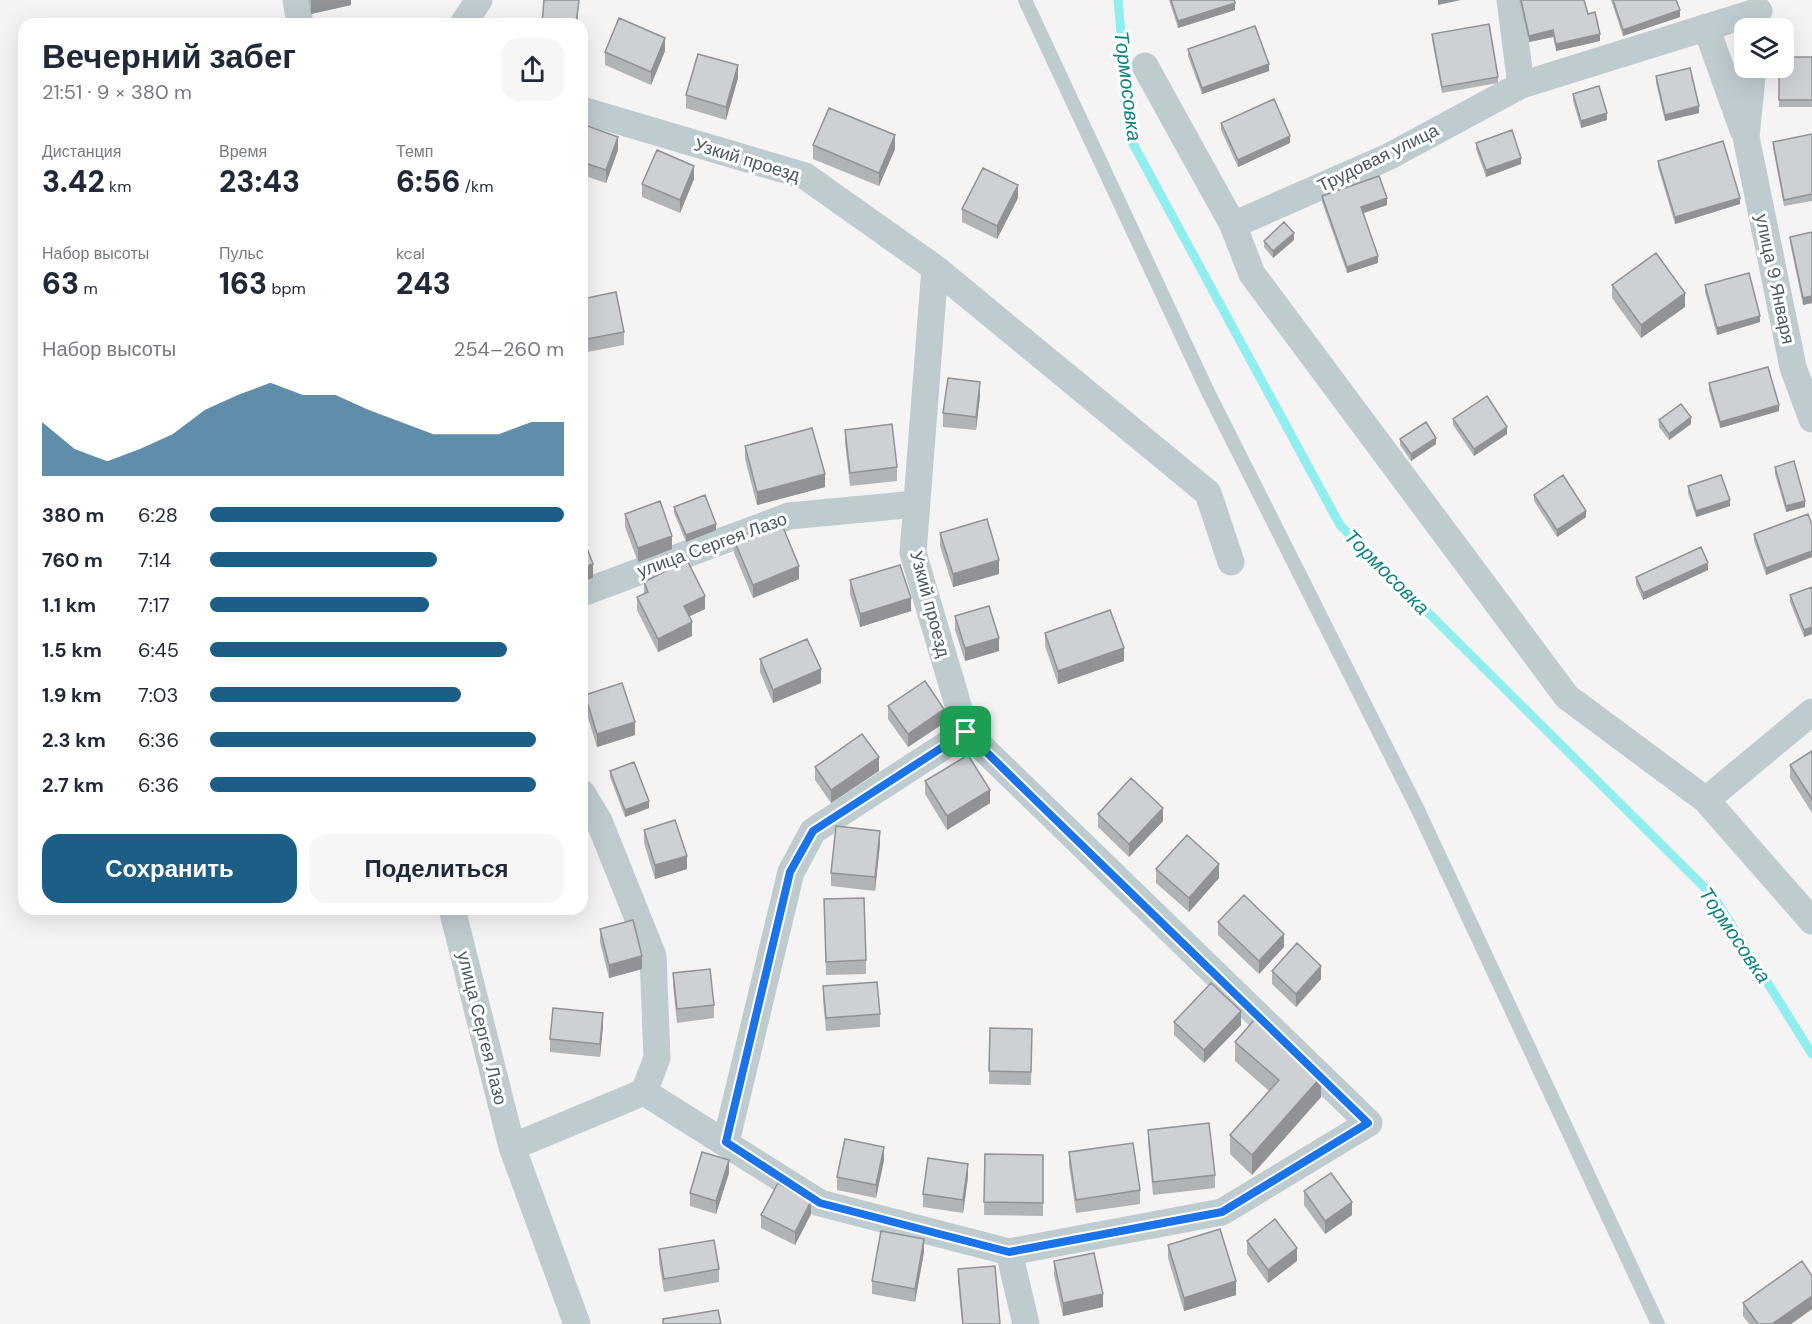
<!DOCTYPE html>
<html lang="ru">
<head>
<meta charset="utf-8">
<style>
	:root { --surface:#fff; --page:#f6f6f7; --text:#1f2937; --muted:#747a83; --accent:#1d5e86 }
	body { margin:0; font-family:"DM Sans",sans-serif; background:var(--page); color:var(--text); height:100vh; display:flex; flex-direction:column; font-size:22px; white-space:nowrap }
	* { box-sizing:border-box; margin:0 }
	p { font-size:20px; color:var(--muted) }
	.icon { flex:none; width:33px; height:33px; fill:none; stroke:currentColor; stroke-width:2; stroke-linecap:round; stroke-linejoin:round }
	.map { position:relative; flex:1; overflow:hidden }
	.details { position:absolute; left:18px; top:18px; width:570px; height:897px; display:flex; flex-direction:column; background:var(--surface); border-radius:18px; box-shadow:0 6px 24px #0002 }
	.details>* { flex:none }
	.buttons { position:absolute; left:1734px; top:18px; display:grid; gap:12px }
	.buttons a { display:grid; place-items:center; width:60px; height:60px; border-radius:12px; background:var(--surface); box-shadow:0 6px 24px #0002; font-size:30px }
	.pin { position:absolute; display:grid; place-items:center; width:51px; height:51px; color:#fff; margin:-26px; border-radius:12px; box-shadow:0 3px 9px #0006 }
	.round { display:grid; place-items:center; flex:none; width:63px; height:63px; border-radius:18px; background:var(--page) }
	.headline { display:flex; align-items:center; justify-content:space-between; height:102px; padding:0 24px }
	h1 { font-size:33px; font-weight:800; line-height:45px }
	.metrics { display:grid; grid-template-columns:repeat(3,1fr); gap:9px; height:102px; padding:6px 24px }
	.metrics div { display:grid; align-content:center }
	.metrics b { font-size:30px; font-weight:800 }
	.metrics small { font-size:16px; font-weight:400 }
	.metrics p { font-size:16px }
	.chart { height:168px; padding:12px 24px }
	.chart p { display:flex; justify-content:space-between }
	.chart svg { width:100%; height:108px; margin-top:6px; fill:var(--accent); opacity:.7 }
	.primary-button { display:flex; gap:12px; margin-top:auto; padding:12px 24px }
	.primary-button a { flex:1; height:69px; border-radius:18px; background:var(--accent); color:#fff; font-size:24px; font-weight:800; line-height:69px; text-align:center }
	.primary-button a+a { background:var(--page); color:var(--text) }
	ul { padding:0 24px; list-style:none; font-size:20px }
	li { display:grid; grid-template-columns:96px 72px 1fr; align-items:center; height:45px }
	li i { height:15px; border-radius:8px; background:var(--accent) }
	.map>svg:first-child { display:block }
	.lines { fill:none; stroke-linecap:round; stroke-linejoin:round }
	.stream { stroke:#90eeee; stroke-width:9 }
	.service { stroke:#becbcf; stroke-width:14 }
	.minor { stroke:#becbcf; stroke-width:27 }
	.wall { fill:#b0b4b7 }
	.shaded-wall { fill:#909295 }
	.building { fill:#cdd1d5; stroke:#909295; stroke-width:1.5 }
	.route-casing { stroke:#fff; stroke-width:12 }
	.route { stroke:#1a73e8; stroke-width:8 }
	.labels { text-anchor:middle; dominant-baseline:central; stroke-width:6; stroke-linejoin:round; paint-order:stroke }
	.street-label { font-size:18px; fill:#4a5b61; stroke:#fff }
	.water-label { font-size:20px; font-style:italic; fill:#0d8282; stroke:#fff }
</style>
</head>
<body>
<div class="map">
<svg width="1812" height="1324" viewBox="0 0 1812 1324">
	<rect width="100%" height="100%" fill="#f5f3f3"/>
	<g class="lines">
		<!-- stream -->
		<path class="stream" d="M1118,0L1131,140L1340,525L1714,897L1812,1054"/>
		<!-- service -->
		<path class="service" d="M1025,0L1207,390L1418,810L1658,1324"/>
		<!-- minor -->
		<path class="minor" d="M296,0L300,24
			M1510,0L1521,85
			M463,24L479,0
			M1706,27L1743,130
			M1145,66L1233,225L1252,274L1567,697L1706,800L1812,921
			M1753,68L1746,137L1793,367L1812,419
			M582,110L805,176L935,268L913,553L966,732L1369,1123L1222,1212L1009,1252L820,1203L644,1092
			M1233,225L1388,157L1521,85L1759,11
			M935,268L1208,493L1231,562
			M582,593L789,516L916,504
			M1706,800L1812,712
			M452,909L512,1147L577,1324
			M726,1142L791,872L813,831L966,732
			M512,1147L644,1092L657,1058L653,956L599,821L582,793
			M1009,1252L1026,1324"/>
	</g>
	<!-- wall -->
	<path class="wall" d="M308,0H351V5L311,14Z
		M1169,0H1234L1235,10L1178,28Z
		M1519,0H1584L1588,14L1600,41L1556,51L1553,37L1529,42Z
		M1611,0H1676L1680,17L1623,36Z
		M1432,34L1498,77V83L1442,93L1432,40Z
		M1188,49L1269,71L1202,94L1188,56Z
		M665,51L651,85L605,65V52Z
		M1812,57V107H1779V68Z
		M1656,76L1699,113L1665,121L1656,83Z
		M738,78L726,120L686,108V95Z
		M1573,94L1607,120L1581,128L1573,101Z
		M1221,123L1290,143L1238,167L1221,130Z
		M582,124L618,150L606,183L582,175Z
		M1812,134V201L1784,206L1773,148V142Z
		M1476,143L1521,164L1486,177L1476,149Z
		M813,145L895,149L879,186L813,159Z
		M1658,161L1740,204L1675,224L1658,167Z
		M694,179L680,213L642,197V184Z
		M1322,196L1387,205L1363,213L1378,263L1347,273L1322,202Z
		M1018,198L997,239L962,222V209Z
		M1812,232V303L1803,305L1790,243V237Z
		M1294,240L1273,258L1264,247V241Z
		M1612,285L1685,307L1641,338L1612,298Z
		M1705,285L1760,322L1717,335L1705,292Z
		M582,299L624,332V345L582,353Z
		M1709,383L1779,411L1720,428L1709,390Z
		M980,396L976,430L943,427V413Z
		M1453,419L1507,434L1474,456L1453,425Z
		M1659,420L1691,424L1669,440L1659,427Z
		M845,430L897,467V481L850,486L845,443Z
		M1400,439L1436,444L1411,461L1400,445Z
		M745,446L825,487L757,505L745,459Z
		M1775,467L1805,507L1786,512L1775,474Z
		M1688,486L1730,506L1696,517L1688,493Z
		M1534,495L1586,517L1557,537L1534,501Z
		M674,507L716,530L686,542L674,513Z
		M625,514L672,549L638,562L625,527Z
		M1812,525L1766,575L1754,541V534Z
		M940,533L999,574L953,587L940,546Z
		M734,540L799,579L753,598L734,553Z
		M1708,570L1643,600L1636,584V577Z
		M850,580L911,611L860,627L850,594Z
		M644,582L705,609L689,616L692,636L658,652L637,610V597L644,594Z
		M1812,587V634L1804,637L1790,602V595Z
		M955,616L999,651L965,661L955,630Z
		M1045,633L1124,661L1058,684L1045,646Z
		M760,659L821,683L773,703L760,672Z
		M585,695L635,735L597,747L585,708Z
		M888,706L944,723L908,747L888,719Z
		M1812,751V813L1790,778V765Z
		M815,767L879,771L831,803L815,780Z
		M610,771L649,808L625,817L610,777Z
		M925,781L990,803L947,830L925,794Z
		M1098,814L1163,821L1129,857L1098,827Z
		M644,830L687,869L655,879L644,843Z
		M880,844L875,891L831,886V873Z
		M1156,869L1219,878L1189,912L1156,883Z
		M824,899L866,960V974L826,975Z
		M1218,922L1284,947L1259,974L1218,935Z
		M600,929L642,969L609,978L600,942Z
		M1272,971L1321,979L1296,1007L1272,984Z
		M673,973L714,1005V1018L677,1023L673,986Z
		M823,986L880,1014V1027L826,1031L823,1000Z
		M1174,1022L1241,1025L1204,1063L1174,1035Z
		M603,1026L600,1057L550,1052V1039Z
		M990,1028L1032,1029L1031,1085L989,1084Z
		M1235,1042L1321,1097L1252,1175L1230,1154V1135L1269,1091L1235,1061Z
		M1148,1130L1215,1175V1188L1153,1195L1148,1143Z
		M1069,1152L1140,1190V1204L1076,1213L1069,1165Z
		M985,1154L1043,1155V1216L984,1215Z
		M884,1160L876,1198L837,1190V1177Z
		M729,1173L716,1214L690,1206V1193Z
		M968,1177L963,1213L923,1207V1194Z
		M1304,1191L1352,1215L1325,1234L1304,1205Z
		M811,1214L795,1245L761,1228V1215Z
		M1247,1241L1297,1261L1268,1283L1247,1254Z
		M1168,1245L1236,1295L1184,1311L1168,1258Z
		M659,1249L719,1269V1282L664,1292L659,1262Z
		M924,1252L915,1302L872,1294V1281Z
		M1054,1261L1103,1307L1063,1316L1054,1275Z
		M958,1269L1000,1324H962L958,1282Z
		M1743,1303L1812,1309L1791,1324H1749L1743,1316Z"/>
	<!-- shaded-wall -->
	<path class="shaded-wall" d="M311,0H351V5L311,14Z
		M579,0L577,24H576Z
		M1438,0H1461L1438,5Z
		M1235,3V10L1178,28V21Z
		M1680,10V17L1623,36V30Z
		M1553,30V37L1529,42V36Z
		M1600,34V41L1556,51V44Z
		M665,38V51L651,85V72Z
		M1269,64V71L1202,94V88Z
		M738,65V78L726,120V107Z
		M1699,106V113L1665,121V115Z
		M1607,113V120L1581,128V121Z
		M895,135V149L879,186V173Z
		M1290,136V143L1238,167V160Z
		M618,137V150L606,183V170Z
		M1521,158V164L1486,177V170Z
		M694,166V179L680,213V200Z
		M1018,185V198L997,239V226Z
		M1387,198V205L1361,214V207Z
		M1740,198V204L1675,224V217Z
		M1294,233V240L1273,258V251Z
		M1378,256V263L1347,273V267Z
		M1685,293V307L1641,338V325Z
		M1812,296V303L1803,305V298Z
		M1760,316V322L1717,335V328Z
		M980,382V396L976,430V417Z
		M1779,405V411L1720,428V422Z
		M1691,417V424L1669,440V434Z
		M1507,427V434L1474,456V449Z
		M1436,438V444L1411,461V454Z
		M825,474V487L757,505V492Z
		M1730,500V506L1696,517V511Z
		M1805,501V507L1786,512V506Z
		M1586,511V517L1557,537V530Z
		M716,524V530L686,542V535Z
		M672,536V549L638,562V548Z
		M1812,551V557L1766,575V568Z
		M999,560V574L953,587V574Z
		M1708,563V570L1643,600V593Z
		M593,564V578L582,581V568Z
		M799,566V579L753,598V585Z
		M705,596V609L684,619V606Z
		M911,598V611L860,627V614Z
		M692,622V636L658,652V639Z
		M1812,627V634L1804,637V630Z
		M999,638V651L965,661V648Z
		M1124,648V661L1058,684V671Z
		M821,669V683L773,703V690Z
		M586,677V684L582,686V679Z
		M944,709V723L908,747V734Z
		M635,722V735L597,747V734Z
		M879,757V771L831,803V790Z
		M990,790V803L947,830V816Z
		M649,801V808L625,817V810Z
		M1163,808V821L1129,857V844Z
		M880,831V844L875,891V877Z
		M687,856V869L655,879V865Z
		M1219,864V878L1189,912V898Z
		M540,909H547L540,913Z
		M1284,934V947L1259,974V961Z
		M642,956V969L609,978V965Z
		M1321,966V979L1296,1007V994Z
		M1241,1011V1025L1204,1063V1050Z
		M603,1013V1026L600,1057V1044Z
		M1321,1077V1097L1252,1175V1155Z
		M884,1147V1160L876,1198V1185Z
		M729,1160V1173L716,1214V1201Z
		M968,1164V1177L963,1213V1200Z
		M811,1201V1214L795,1245V1232Z
		M1352,1202V1215L1325,1234V1221Z
		M924,1239V1252L915,1302V1289Z
		M1297,1248V1261L1268,1283V1270Z
		M1236,1281V1295L1184,1311V1298Z
		M1103,1294V1307L1063,1316V1303Z
		M1812,1296V1309L1791,1324H1772Z"/>
	<!-- building -->
	<path class="building" d="M544,0H579L576,24H542Z
		M1171,0H1234L1235,3L1178,21Z
		M1521,0H1584L1588,14L1595,12L1600,34L1556,44L1553,30L1529,36Z
		M1613,0H1676L1680,10L1623,30Z
		M619,18L665,38L651,72L605,52Z
		M1489,24L1498,77L1442,87L1432,34Z
		M1255,26L1269,64L1202,88L1188,49Z
		M698,54L738,65L726,107L686,95Z
		M1784,57H1812V100H1779V68H1784Z
		M1690,68L1699,106L1665,115L1656,76Z
		M1599,86L1607,113L1581,121L1573,94Z
		M1274,99L1290,136L1238,160L1221,123Z
		M829,108L895,135L879,173L813,145Z
		M582,124L618,137L606,170L582,162Z
		M1512,130L1521,158L1486,170L1476,143Z
		M1812,134V194L1784,200L1773,142Z
		M1723,141L1740,198L1675,217L1658,161Z
		M657,150L694,166L680,200L642,184Z
		M983,168L1018,185L997,226L962,209Z
		M1379,176L1387,198L1361,207L1378,256L1347,267L1322,196Z
		M1284,222L1294,233L1273,251L1264,241Z
		M1812,232V296L1803,298L1790,237Z
		M1656,253L1685,293L1641,325L1612,285Z
		M1749,273L1760,316L1717,328L1705,285Z
		M616,292L624,332L582,340V299Z
		M1768,367L1779,405L1720,422L1709,383Z
		M948,378L980,382L976,417L943,413Z
		M1487,396L1507,427L1474,449L1453,419Z
		M1681,404L1691,417L1669,434L1659,420Z
		M1426,422L1436,438L1411,454L1400,439Z
		M892,424L897,467L850,473L845,430Z
		M812,428L825,474L757,492L745,446Z
		M1794,461L1805,501L1786,506L1775,467Z
		M1563,475L1586,511L1557,530L1534,495Z
		M1721,475L1730,500L1696,511L1688,486Z
		M705,495L716,524L686,535L674,507Z
		M660,501L672,536L638,548L625,514Z
		M1808,514L1812,525V551L1766,568L1754,534Z
		M987,519L999,560L953,574L940,533Z
		M780,520L799,566L753,585L734,540Z
		M582,535L593,564L582,568Z
		M1701,547L1708,563L1643,593L1636,577Z
		M687,560L705,596L684,606L692,622L658,639L637,597L648,592L644,582Z
		M900,565L911,598L860,614L850,580Z
		M1812,587V627L1804,630L1790,595Z
		M989,606L999,638L965,648L955,616Z
		M1110,610L1124,648L1058,671L1045,633Z
		M807,639L821,669L773,690L760,659Z
		M582,667L586,677L582,679Z
		M925,681L944,709L908,734L888,706Z
		M622,683L635,722L597,734L585,695Z
		M862,734L879,757L831,790L815,767Z
		M1812,751V799L1790,765Z
		M968,755L990,790L947,816L925,781Z
		M634,762L649,801L625,810L610,771Z
		M1131,778L1163,808L1129,844L1098,814Z
		M675,820L687,856L655,865L644,830Z
		M836,826L880,831L875,877L831,873Z
		M1187,835L1219,864L1189,898L1156,869Z
		M1244,895L1284,934L1259,961L1218,922Z
		M864,898L866,960L826,962L824,899Z
		M633,920L642,956L609,965L600,929Z
		M1297,943L1321,966L1296,994L1272,971Z
		M710,969L714,1005L677,1009L673,973Z
		M877,982L880,1014L826,1018L823,986Z
		M1211,983L1241,1011L1204,1050L1174,1022Z
		M553,1008L603,1013L600,1044L550,1039Z
		M1255,1019L1321,1077L1252,1155L1230,1135L1279,1080L1235,1042Z
		M990,1028L1032,1029L1031,1072L989,1071Z
		M1209,1123L1215,1175L1153,1182L1148,1130Z
		M845,1139L884,1147L876,1185L837,1177Z
		M1133,1143L1140,1190L1076,1200L1069,1152Z
		M702,1152L729,1160L716,1201L690,1193Z
		M985,1154L1043,1155V1203L984,1202Z
		M928,1158L968,1164L963,1200L923,1194Z
		M1331,1173L1352,1202L1325,1221L1304,1191Z
		M778,1183L811,1201L795,1232L761,1215Z
		M1275,1219L1297,1248L1268,1270L1247,1241Z
		M1220,1229L1236,1281L1184,1298L1168,1245Z
		M881,1231L924,1239L915,1289L872,1281Z
		M714,1240L719,1269L664,1279L659,1249Z
		M1094,1253L1103,1294L1063,1303L1054,1261Z
		M1802,1261L1812,1276V1296L1772,1324H1758L1743,1303Z
		M995,1266L1000,1324H963L958,1269Z
		M718,1310L721,1324H663V1319Z"/>
	<g class="lines">
		<!-- route casing -->
		<g class="route-casing">
			<path id="route" d="M966,732L1023,788L1368,1123L1222,1212L1009,1252L820,1203L726,1142L790,872L813,831Z"/>
		</g>
		<!-- route -->
		<use href="#route" class="route"/>
	</g>
	<g class="labels">
		<!-- street labels -->
		<g class="street-label">
			<text transform="translate(1378 158) rotate(-26)">Трудовая улица</text>
			<text transform="translate(747 160) rotate(17)">Узкий проезд</text>
			<text transform="translate(1775 279) rotate(78)">улица 9 Января</text>
			<text transform="translate(712 545) rotate(-20)">улица Сергея Лазо</text>
			<text transform="translate(930 604) rotate(75)">Узкий проезд</text>
			<text transform="translate(482 1028) rotate(76)">улица Сергея Лазо</text>
		</g>
		<!-- water labels -->
		<g class="water-label">
			<text transform="translate(1128 86) rotate(83)">Тормосовка</text>
			<text transform="translate(1387 572) rotate(45)">Тормосовка</text>
			<text transform="translate(1735 935) rotate(56)">Тормосовка</text>
		</g>
	</g>
</svg>
<div class="buttons">
<a><svg class="icon" aria-label="layers" viewBox="0 0 24 24"><path d="M12 4l9 5-9 5-9-5zM3 14l9 5 9-5"/></svg></a>
</div>
<div class="pin" style="left:966px;top:732px;background:#1e9e55"><svg class="icon" aria-label="arrive" viewBox="0 0 24 24"><path d="M6 21V4h12l-3 4 3 4H6"/></svg></div>
<section class="details">
<div class="headline"><div><h1>Вечерний забег</h1><p>21:51 · 9 × 380 m</p></div><a class="round"><svg class="icon" aria-label="share" viewBox="0 0 24 24"><path d="M12 15V3M7 8l5-5 5 5M5 13v7h14v-7"/></svg></a></div>
<div class="metrics">
<div><p>Дистанция</p><b>3.42<small> km</small></b></div>
<div><p>Время</p><b>23:43</b></div>
<div><p>Темп</p><b>6:56<small> /km</small></b></div>
</div>
<div class="metrics">
<div><p>Набор высоты</p><b>63<small> m</small></b></div>
<div><p>Пульс</p><b>163<small> bpm</small></b></div>
<div><p>kcal</p><b>243</b></div>
</div>
<div class="chart"><p><span>Набор высоты</span>254–260 m</p>
<svg viewBox="0 0 160 44" preserveAspectRatio="none"><path d="M0 44V22L10 33L20 38L30 33L40 27L50 17L60 11L70 6L80 11L90 11L100 17L110 22L120 27L130 27L140 27L150 22L160 22V44z"/></svg>
</div>
<ul>
<li><b>380 m</b>6:28<i style="width:100%"></i></li>
<li><b>760 m</b>7:14<i style="width:64%"></i></li>
<li><b>1.1 km</b>7:17<i style="width:62%"></i></li>
<li><b>1.5 km</b>6:45<i style="width:84%"></i></li>
<li><b>1.9 km</b>7:03<i style="width:71%"></i></li>
<li><b>2.3 km</b>6:36<i style="width:92%"></i></li>
<li><b>2.7 km</b>6:36<i style="width:92%"></i></li>
</ul>
<div class="primary-button"><a>Сохранить</a><a>Поделиться</a></div>
</section>
</div>
</body>
</html>
